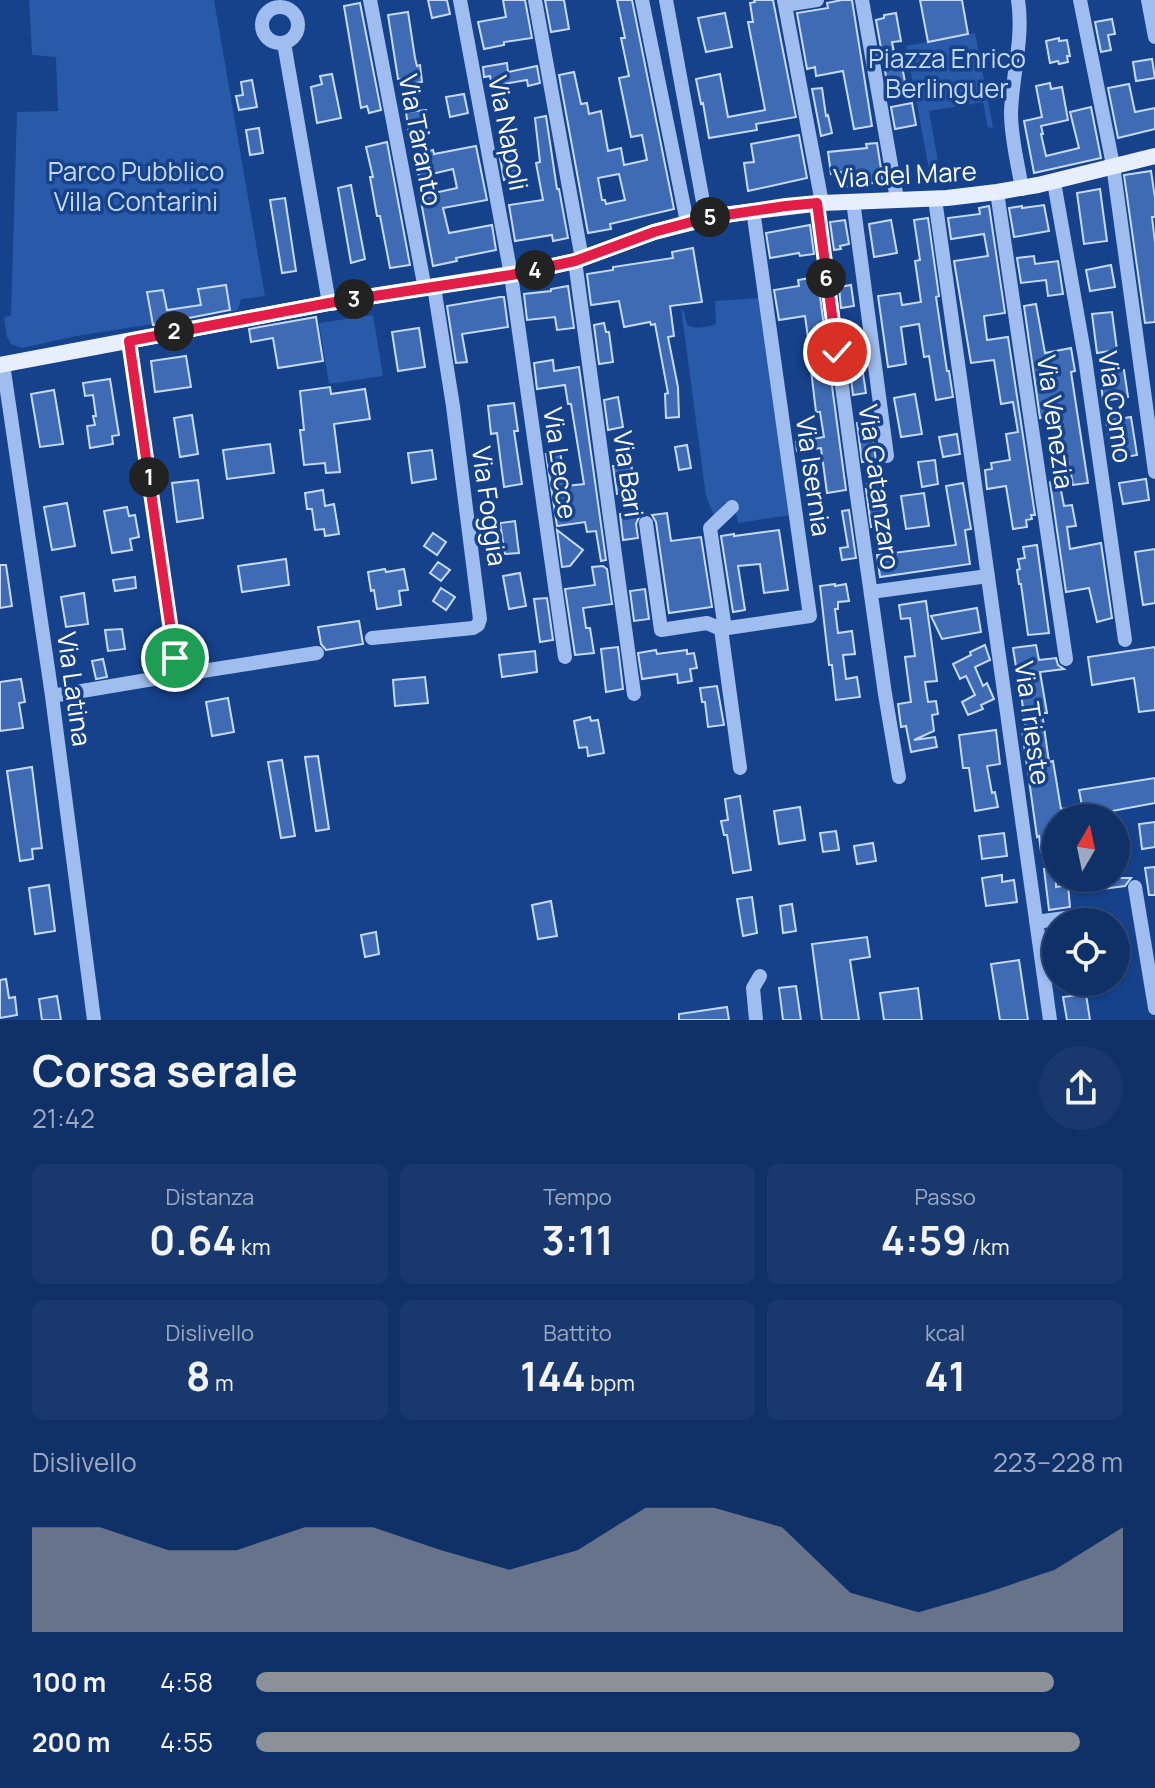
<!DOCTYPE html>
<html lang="it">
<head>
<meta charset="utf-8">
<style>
	:root { --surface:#103168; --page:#19396e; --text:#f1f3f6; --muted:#9ca9c0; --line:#304c7c; --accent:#8c9099 }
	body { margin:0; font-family:Manrope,sans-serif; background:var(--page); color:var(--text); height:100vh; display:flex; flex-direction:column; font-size:30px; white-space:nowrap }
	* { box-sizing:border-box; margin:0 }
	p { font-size:26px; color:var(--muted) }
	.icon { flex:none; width:44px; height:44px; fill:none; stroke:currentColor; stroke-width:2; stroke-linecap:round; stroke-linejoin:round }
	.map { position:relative; height:1020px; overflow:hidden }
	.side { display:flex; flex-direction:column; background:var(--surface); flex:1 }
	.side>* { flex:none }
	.needle { width:52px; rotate:9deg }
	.buttons { position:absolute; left:1042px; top:804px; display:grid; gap:16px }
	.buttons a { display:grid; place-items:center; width:88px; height:88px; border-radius:50%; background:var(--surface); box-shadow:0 2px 6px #0004,0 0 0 2px var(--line); font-size:40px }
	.pin { position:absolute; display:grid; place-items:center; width:68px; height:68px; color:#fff; margin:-34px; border:4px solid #fff; border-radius:50%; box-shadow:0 2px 8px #0007 }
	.km { position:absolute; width:40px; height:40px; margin:-20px; border-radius:50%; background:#222; color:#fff; font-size:22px; line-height:40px; text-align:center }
	.round { display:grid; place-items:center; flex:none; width:84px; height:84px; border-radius:42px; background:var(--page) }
	.summary { display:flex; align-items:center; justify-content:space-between; height:136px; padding:0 32px }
	h1 { font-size:44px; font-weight:700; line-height:60px }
	.stats { display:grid; grid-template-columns:repeat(3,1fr); gap:12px; height:136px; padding:8px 32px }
	.stats div { display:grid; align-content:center; border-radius:12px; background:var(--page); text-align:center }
	.stats b { font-size:40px; font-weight:700 }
	.stats small { font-size:22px; font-weight:400 }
	.stats p { font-size:22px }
	.chart { height:224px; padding:16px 32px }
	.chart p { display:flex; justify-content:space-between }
	.chart svg { width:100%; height:144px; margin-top:8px; fill:var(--accent); opacity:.7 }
	ul { padding:0 32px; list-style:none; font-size:26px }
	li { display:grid; grid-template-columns:128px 96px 1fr; align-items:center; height:60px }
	li i { height:20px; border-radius:10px; background:var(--accent) }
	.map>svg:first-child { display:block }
	.green { fill:#295aa9 }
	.building { fill:#3e6bb4; stroke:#c5dafb; stroke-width:2; fill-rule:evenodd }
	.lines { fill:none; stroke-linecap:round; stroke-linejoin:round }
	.minor { stroke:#9fbeef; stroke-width:14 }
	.major { stroke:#e7efff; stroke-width:16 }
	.route-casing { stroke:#fff; stroke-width:16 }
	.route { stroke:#e11d48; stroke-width:10 }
	.labels { text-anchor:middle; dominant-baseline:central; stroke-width:7; stroke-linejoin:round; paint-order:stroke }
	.park-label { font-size:26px; fill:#c5dafb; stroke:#16418b }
	.street-label { font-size:26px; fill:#fff; stroke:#16418b }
</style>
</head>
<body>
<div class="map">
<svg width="1155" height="1020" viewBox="0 0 1155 1020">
	<rect width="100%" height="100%" fill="#16418b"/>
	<!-- green -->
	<path class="green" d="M29,0H214L265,296L241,299L238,310L230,312L225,285L198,289L201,305L167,310L163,290L148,292L153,324L76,336L22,348L11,344L7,337L4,318L11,315L17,112L58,111L56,57L32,55Z
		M975,33L993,127L988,128L983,102L929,111L942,184L932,185L906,46Z
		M759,298L790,515L738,523L734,502L724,503L715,518L706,496L681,308L684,312L687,325C696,329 706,328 716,324L715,301Z
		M373,315L383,376L329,384L319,323Z"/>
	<!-- building -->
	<path class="building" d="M428,0H447L450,14L432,18Z
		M503,0H525L532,38L504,42V45L484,49L478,22L506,17Z
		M545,0H564L569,29L551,32Z
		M617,0H632L674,209L610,224L611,229L588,233L559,75L574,72L581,104L587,103L589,114L601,111L608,151L621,148L624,165L647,160L642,135L631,137L619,78L629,76L621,38H625ZM619,174L625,200L606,204L605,200H602L598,178Z
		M754,0H773L796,117L756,124L757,130L709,138L703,103L701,104L696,79L720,74L728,117L765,110L748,22H753L750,3L755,2Z
		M842,0H852L872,126L854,129L843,71L816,76L815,67L807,69L797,13L828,8L827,3Z
		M920,0H962L968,34L928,42Z
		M360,3L381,110L369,113L367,106L361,108L344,6Z
		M408,12L415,58L417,66L420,65L422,82L403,85L402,79H398L388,15Z
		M725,13L732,47L706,52L698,18Z
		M896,13L901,41L892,42L896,62L901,61L905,82L896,83L897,86L888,88L876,20L884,18V15Z
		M1112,19L1115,34L1108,35L1111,50L1101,52L1095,22Z
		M1059,38V41L1067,40L1070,56H1067L1068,62L1059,64L1058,61L1050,63L1046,41Z
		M1152,59L1155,78L1136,81L1133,62Z
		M507,63L508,72L537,66L540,83L528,86L527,80L492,86L490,76L484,77L483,67Z
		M332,74L341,118L317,123L311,87L322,84L320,76Z
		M252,80L257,107L239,110L236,96L243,95L241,82Z
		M1050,83L1051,89L1062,87L1068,120L1041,126L1043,134H1041L1046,156L1079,148L1070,112L1091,107L1101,158L1034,173L1024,121L1042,117L1036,86Z
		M1129,84L1135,112L1155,108V129L1118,138L1108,88Z
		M822,88L826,116L828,115L832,133L821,136L812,89Z
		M464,94L468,113L450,117L446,97Z
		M912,103L916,125L895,129L891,107Z
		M426,110L429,133L409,135L406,112Z
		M546,116L557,189H559L568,238L553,241L552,235L515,241L509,205L543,200L536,163L540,162L535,118Z
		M259,128L263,153L250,155L246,130Z
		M799,135L807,178L748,191L744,163L754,162L751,144Z
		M387,142L410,265L390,268L380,216H377L370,177H373L366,147Z
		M877,143L883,182L843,187L842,172L831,174L828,152L867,148L866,144Z
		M476,146L487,200L443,208L449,233L492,225L496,250L456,258L457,261L433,266L420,196L457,188L453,169L419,177L414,154L433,150L434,154Z
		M516,150L520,177L504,180L499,153Z
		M1151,171L1155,198V217H1152L1155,243V322L1145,323L1124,175Z
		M351,185L365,259L351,263L338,188Z
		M1100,189L1107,241L1084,244L1077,193Z
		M285,198L296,271L282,273L270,200Z
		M1044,205L1049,231L1014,237L1009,208L1022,206V208Z
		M989,206L1005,313L984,316L987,340L1008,337L1035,515H1031L1032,519L1026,520L1027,527L1013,529L1006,486L987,489L985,470L992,469L991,463L1010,460L1006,434L1018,432L1013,402L1001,404L994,360L971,363L954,261L988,256L984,234L951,239L948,218L980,214L979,208Z
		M928,218L939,296L936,297L947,371H949L953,397L936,400L929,356L924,357L919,324L901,327L906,364L888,367L878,296L900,293L902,305L921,302L915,261L920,260L914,220Z
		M845,220L849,244L840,246L841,249L834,250L830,222Z
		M891,220L897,253L874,257L869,224Z
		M810,225L814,254L800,256L799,253L770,258L766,233Z
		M693,248L702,302L670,306L674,336L668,337L678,387L679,417L666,418L665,394L668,393L655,324L651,325L650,322L624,327L619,301L591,305L587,274L613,270V267L673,258L672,252Z
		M1034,256L1035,264L1058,261L1063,294L1048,296L1046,280L1021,283L1017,258Z
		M1111,265L1115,287L1090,291L1086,270Z
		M816,277L819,289L846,490L827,493L821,448L797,451L796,442L824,437L820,412H816L809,353L810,352L805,316L779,320L774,290L799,286L798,280Z
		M226,285L230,310L153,325L147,292L163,290L167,310L201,305L198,289Z
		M851,285L854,306L841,308L839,287Z
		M568,286L574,328L557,330L555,317L527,320L524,294L551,291V289Z
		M500,297H504L508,327L462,334L467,362L456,363L447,306Z
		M1036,304L1045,353L1071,348L1075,371L1071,372L1088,483L1073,485L1068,459L1053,462L1051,448L1063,446L1058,415L1040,418L1024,306Z
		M1112,312L1117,350L1097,353L1092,314Z
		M316,317L323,361L278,368L273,338L251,342L249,329Z
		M604,323L606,332H609L613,362L599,364L594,325Z
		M419,328L425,367L398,371L392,332Z
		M860,354L866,393L853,395L848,356Z
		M186,356L191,387L155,392L151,361Z
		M553,360L554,371L579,367L606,560L601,561L596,531L587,532L585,522L557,526L546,454L560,452L566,486L584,484L571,404H568L565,385L537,389L534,363Z
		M1124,370L1128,397L1103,401L1100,373Z
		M110,379L119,435L112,436L113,444L90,448L87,426L95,425L93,416H96L93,395L85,396L83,383Z
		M330,387L331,394L365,389L370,419L334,424L340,472L326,473L325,463L304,465L300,430H304L300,391Z
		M54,390L63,444L40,447L31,394Z
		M915,394L922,434L901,437L894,398Z
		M618,397L623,427L608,430L604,400Z
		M514,403L518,431H514L522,484L504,487L497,433L491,434L488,406Z
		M192,415L198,454L180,457L174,418Z
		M1131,417L1137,455L1113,459L1106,421Z
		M870,421L876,460L862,462L857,423Z
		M957,434L960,454L943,457L939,437Z
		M270,444L274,473L227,479L223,450Z
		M687,445L691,468L679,470L675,447Z
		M432,450L436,479L412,483L408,453Z
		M935,460L938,484L922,487L918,462Z
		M631,463L635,492L617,494L613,466Z
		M1146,479L1149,500L1123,504L1119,483Z
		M198,480L203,518L177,522L172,483Z
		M1059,480L1064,506L1072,505L1076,526L1067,527L1070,549L1101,543L1112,618L1097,622L1089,588L1066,592L1050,482Z
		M881,481L884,501H881L884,525L871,527L866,489H868L867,484Z
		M963,483L971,529L965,530L970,564L880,577L877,555L956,545L946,486Z
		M323,490L325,506L334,504L339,534L325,536L324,529L315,530L312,509H307L305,493Z
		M924,493L929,526L906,529L901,496Z
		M67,503L75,546L52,550L44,507Z
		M127,507L129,516L135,515L139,537L130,539L132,550L112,553L104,511Z
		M849,510L856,558L842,560L840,548L848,547L842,511Z
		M639,511L640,515L636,524L638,538L623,540L620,514Z
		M667,513L671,541L701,537L712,607L669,613L656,522L652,515Z
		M515,521L519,553L505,554L500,523Z
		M557,530L583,550L570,566L562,567Z
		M779,530L788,590L764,593L760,564L738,566L745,610L733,612L721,536L734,534V536Z
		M433,533L446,542L437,555L424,546Z
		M1037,545L1049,633L1028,635L1021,584H1019L1017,570L1020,569L1018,559L1025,558L1023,547Z
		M1155,549V603L1143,605L1135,552Z
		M286,559L289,585L242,592L238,566Z
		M438,562L450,570L441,581L430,573Z
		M0,565H6L12,606L0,608Z
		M603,566L607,569L612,604L583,608L586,628H590L594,653L575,655L565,589L595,585L592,567Z
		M385,569L386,572L404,569L408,590L399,591L401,605L377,609L374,590L371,591L368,572Z
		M520,573L526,606L509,609L503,576Z
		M135,577L136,588L115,591L113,580Z
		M835,584V586L846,584L849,601L838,602V609H835L838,633L852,631L855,654L843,655L846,679L857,677L860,697L836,700L832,665H829L820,586Z
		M441,588L455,597L446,610L433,601Z
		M645,589L649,619L634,621L630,591Z
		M84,593L88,624L66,627L61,597Z
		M547,598L553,640L540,642L534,599Z
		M926,601L937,681L925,682L928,702L936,701L938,714L932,715L934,731L914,740L935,737L937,747L911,752L906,726L901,727L898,704L911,702L905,657L915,656L910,618L901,619L899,605Z
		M977,608L981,632L942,639L931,616Z
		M359,621L363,644L326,650L321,644L318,627Z
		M122,629L125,649L108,651L105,630Z
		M985,645L990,660L975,667L983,686L987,683L994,699L981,705L983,709L968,715L962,702L975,695L966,676L960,679L953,664L971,655L970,652Z
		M1036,645L1039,660L1056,658L1058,665L1064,669L1040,672L1047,713H1042L1049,762L1053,761L1061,809L1082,806L1079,790L1155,778V803L1085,816V818H1056V850L1041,852L1039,836L1037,837L1022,730L1026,729L1021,694L1026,693L1023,666L1016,667L1013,648Z
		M618,647L623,689L606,692L601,649Z
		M1155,647V710L1139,712L1134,678L1092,685L1088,657Z
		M163,648L166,667L146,670L143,651Z
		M656,650L657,654L687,650V654L694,653L697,668L690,669L692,681L678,683L677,674L642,679L638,653Z
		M535,651L537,672L502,677L499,655Z
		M103,659L107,677L96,679L92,661Z
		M425,677L428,703L395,706L393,680Z
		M21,679L25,702L19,703L23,728L0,731V682Z
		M717,686L724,725L708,727L705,702H702L700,688Z
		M228,698L234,732L212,736L206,702Z
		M590,717L591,721L598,720L604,753L588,756L587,747L579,748L574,721Z
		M996,730L1000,764L987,766L992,793L995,792L998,807L975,811L969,768H963L959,735Z
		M318,756L329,829L316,831L305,757Z
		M282,760L295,836L281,838L268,762Z
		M32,767L42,848L32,849L33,859L20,861L7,771Z
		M740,796L751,870L733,873L727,835H724L721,821L728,820L725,799Z
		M800,807L805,840L779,844L774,811Z
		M1155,822V847L1142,849L1139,824Z
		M836,831L839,850L823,852L820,833Z
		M1004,833L1007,856L982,859L979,836Z
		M873,843L876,861L857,864L854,846Z
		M1155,867V895H1149L1145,868Z
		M1056,868V887L1068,885L1070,907L1049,910L1044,869Z
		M1002,875V882L1014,880L1017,902L986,906L982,878Z
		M1086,878H1131L1125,886L1088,891Z
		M49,885L55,931L35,934L29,888Z
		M752,897L757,933L743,936L737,899Z
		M551,901L557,936L538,939L532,905Z
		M792,904L796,931L783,933L780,906Z
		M376,932L379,954L365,957L361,935Z
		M867,937L870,957L850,960L859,1020H822L812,944Z
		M1019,960L1028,1020H1000L991,964Z
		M6,979L9,998L15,997L17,1015L0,1018V980Z
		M796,986L801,1020H783L779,988Z
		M918,988L922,1020H884L880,993Z
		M1086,994L1090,1020H1067L1063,997Z
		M57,996L61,1020H42L39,999Z
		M727,1007L729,1020H679V1014Z"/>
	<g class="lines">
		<!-- minor -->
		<path class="minor" d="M370,0L425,289
			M460,0L511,275L565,657
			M535,0L582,259
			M642,0L687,222
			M666,0L706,218
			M784,0L822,203
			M862,0L897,199
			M1018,0C1024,38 1012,75 1011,113C1011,139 1018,164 1022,189
			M1080,0L1113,165L1155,472
			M1148,0L1155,37
			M785,5L817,0
			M262 25a18 18 0 1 1 36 0a18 18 0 1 1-36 0Z
			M284,43L329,303
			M1054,182L1085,358L1125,640
			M997,192L1066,659
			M935,199L1050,1020
			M853,201L887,456
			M817,203L856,489L885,694L899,777
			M575,261L634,694
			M3,364L52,696L94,1020
			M646,523L661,630L707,623L721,629L810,616L753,210
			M871,592L988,576
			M721,629L740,768
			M725,629L710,528L732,507
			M372,638L473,628L478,625L480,619L453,406L434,287
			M177,675L317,653
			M52,696L177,675L129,341
			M1135,887L1155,1008
			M1036,922L1079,916
			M756,1020L753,988L760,976"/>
		<!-- major -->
		<path class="major" d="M0,365L329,303L536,270L575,261L654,232L722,215L822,203L947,198L997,192L1038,185L1155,156"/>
	</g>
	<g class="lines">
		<!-- route casing -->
		<g class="route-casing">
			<path id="route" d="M175,658L129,341L329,303L511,275L575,261L654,232L706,218L786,206L817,203L837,352"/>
		</g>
		<!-- route -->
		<use href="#route" class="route"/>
	</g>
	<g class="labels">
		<!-- park labels -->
		<g class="park-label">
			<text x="947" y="58">Piazza Enrico<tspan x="947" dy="30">Berlinguer</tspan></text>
			<text x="136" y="171">Parco Pubblico<tspan x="136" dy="30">Villa Contarini</tspan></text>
		</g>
		<!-- street labels -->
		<g class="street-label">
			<text transform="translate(509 133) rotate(79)">Via Napoli</text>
			<text transform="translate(421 140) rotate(79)">Via Taranto</text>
			<text transform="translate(905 174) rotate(-3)">Via del Mare</text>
			<text transform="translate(1116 407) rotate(82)">Via Como</text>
			<text transform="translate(1056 422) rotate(82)">Via Venezia</text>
			<text transform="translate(561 463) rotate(82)">Via Lecce</text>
			<text transform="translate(629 474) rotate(82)">Via Bari</text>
			<text transform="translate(814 476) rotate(82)">Via Isernia</text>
			<text transform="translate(880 487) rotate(82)">Via Catanzaro</text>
			<text transform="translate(490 506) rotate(82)">Via Foggia</text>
			<text transform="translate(75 689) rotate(82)">Via Latina</text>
			<text transform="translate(1033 723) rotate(82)">Via Trieste</text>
		</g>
	</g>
</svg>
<div class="buttons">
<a><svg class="needle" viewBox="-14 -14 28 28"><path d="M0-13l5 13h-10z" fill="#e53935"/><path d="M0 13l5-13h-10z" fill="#9ca9c0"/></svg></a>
<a><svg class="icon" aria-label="locate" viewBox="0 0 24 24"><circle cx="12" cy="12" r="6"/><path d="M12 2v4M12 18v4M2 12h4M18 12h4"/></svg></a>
</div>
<div class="pin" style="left:175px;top:658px;background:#1e9e55"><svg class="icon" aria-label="arrive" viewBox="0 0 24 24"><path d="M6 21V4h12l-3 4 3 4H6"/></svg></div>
<div class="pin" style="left:837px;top:352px;background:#d93025"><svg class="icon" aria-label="check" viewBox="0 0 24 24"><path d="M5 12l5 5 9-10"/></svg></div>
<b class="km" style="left:149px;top:477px">1</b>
<b class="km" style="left:174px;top:331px">2</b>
<b class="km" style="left:354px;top:299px">3</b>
<b class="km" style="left:535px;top:270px">4</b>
<b class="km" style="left:710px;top:217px">5</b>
<b class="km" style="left:826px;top:278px">6</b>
</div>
<section class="side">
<div class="summary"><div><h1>Corsa serale</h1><p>21:42</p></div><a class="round"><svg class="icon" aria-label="share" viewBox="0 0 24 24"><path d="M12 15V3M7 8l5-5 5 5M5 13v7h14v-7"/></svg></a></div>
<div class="stats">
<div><p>Distanza</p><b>0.64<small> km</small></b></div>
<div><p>Tempo</p><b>3:11</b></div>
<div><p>Passo</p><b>4:59<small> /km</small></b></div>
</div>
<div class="stats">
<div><p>Dislivello</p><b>8<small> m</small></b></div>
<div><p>Battito</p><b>144<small> bpm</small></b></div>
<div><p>kcal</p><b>41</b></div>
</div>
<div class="chart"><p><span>Dislivello</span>223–228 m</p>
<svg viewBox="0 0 160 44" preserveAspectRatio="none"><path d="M0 44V12L10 12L20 19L30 19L40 12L50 12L60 19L70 25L80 19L90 6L100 6L110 12L120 32L130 38L140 32L150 25L160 12V44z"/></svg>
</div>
<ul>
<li><b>100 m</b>4:58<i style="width:92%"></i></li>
<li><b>200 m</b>4:55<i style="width:95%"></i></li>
</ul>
</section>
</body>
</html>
